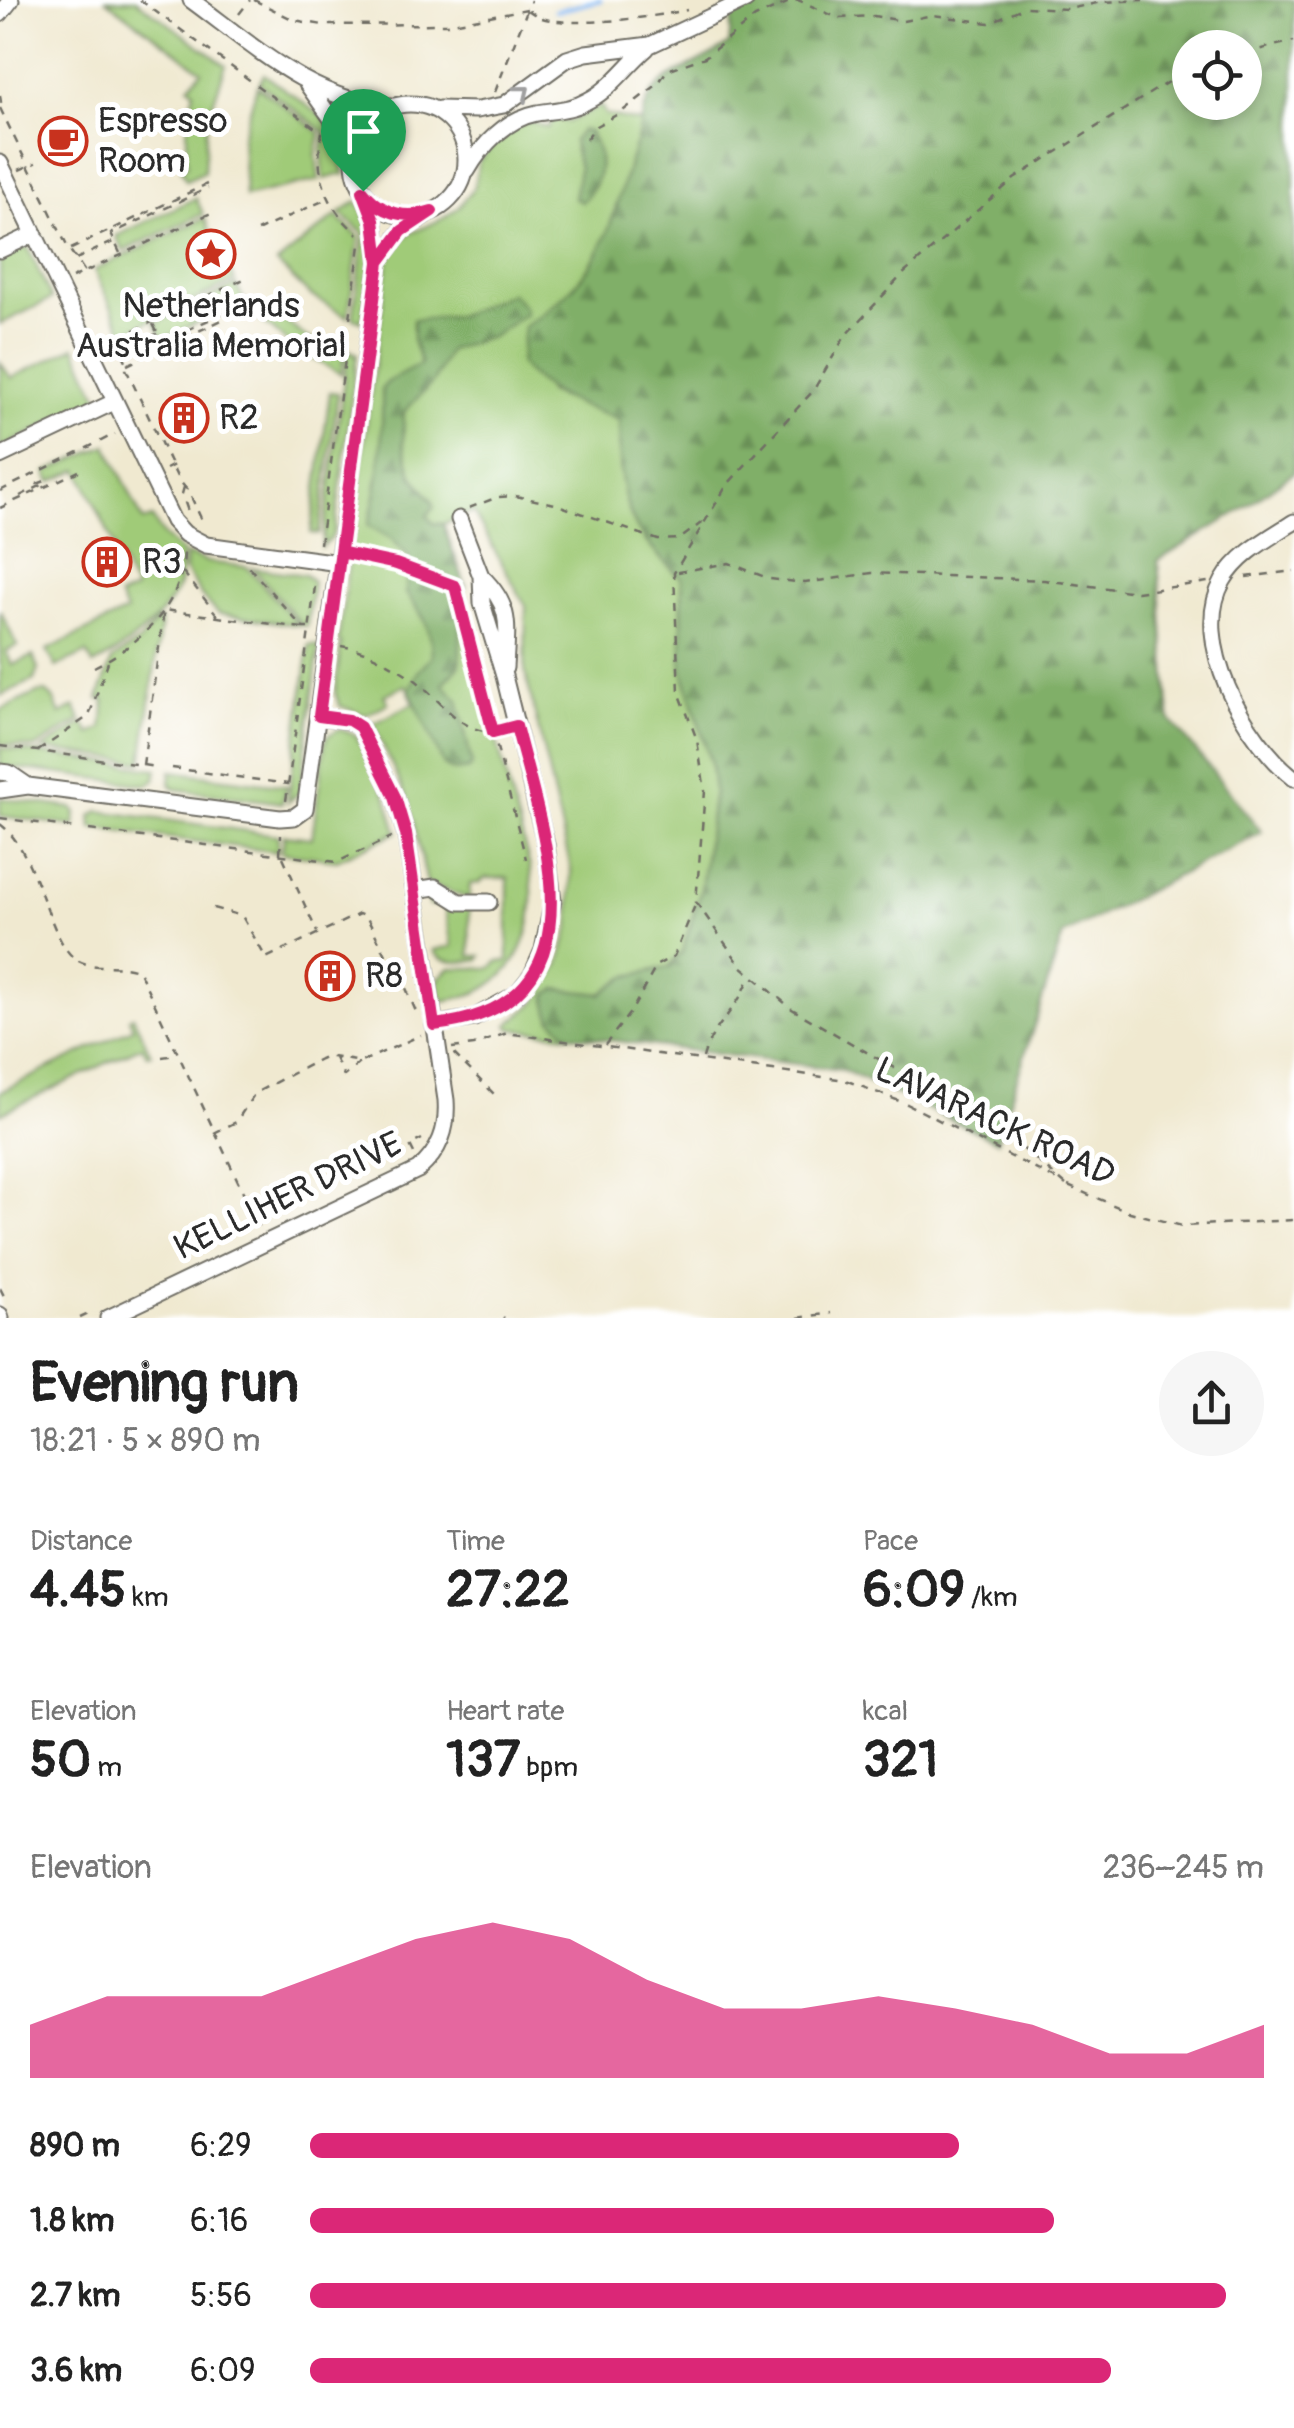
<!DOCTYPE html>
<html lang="en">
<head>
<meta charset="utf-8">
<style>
	:root { --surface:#fff; --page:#f6f6f6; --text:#222; --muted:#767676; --accent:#db2777 }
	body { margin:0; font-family:Pangolin,sans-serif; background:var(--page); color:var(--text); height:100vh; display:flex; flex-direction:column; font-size:38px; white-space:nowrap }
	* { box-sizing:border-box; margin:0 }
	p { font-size:32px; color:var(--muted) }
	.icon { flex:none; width:55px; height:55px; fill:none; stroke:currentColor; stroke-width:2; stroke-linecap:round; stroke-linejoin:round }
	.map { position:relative; height:1318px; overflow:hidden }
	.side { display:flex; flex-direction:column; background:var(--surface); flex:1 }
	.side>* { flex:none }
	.tools { position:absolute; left:1172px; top:30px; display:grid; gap:20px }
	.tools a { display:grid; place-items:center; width:90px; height:90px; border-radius:50%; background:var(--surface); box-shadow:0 5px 15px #0003; font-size:50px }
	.pin { position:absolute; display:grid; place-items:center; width:85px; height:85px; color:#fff; margin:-102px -42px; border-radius:50% 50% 50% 0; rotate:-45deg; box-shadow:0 0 10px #0007 }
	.pin .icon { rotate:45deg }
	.round { display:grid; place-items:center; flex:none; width:105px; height:105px; border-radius:52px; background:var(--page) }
	.overview { display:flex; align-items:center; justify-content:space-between; height:170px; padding:0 30px }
	h1 { font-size:55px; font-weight:700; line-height:75px }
	.metrics { display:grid; grid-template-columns:repeat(3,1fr); gap:15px; height:170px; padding:10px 30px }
	.metrics div { display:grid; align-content:center }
	.metrics b { font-size:50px; font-weight:700 }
	.metrics small { font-size:28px; font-weight:400 }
	.metrics p { font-size:28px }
	.chart { height:280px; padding:20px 30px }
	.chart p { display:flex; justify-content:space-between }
	.chart svg { width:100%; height:180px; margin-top:10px; fill:var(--accent); opacity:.7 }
	ul { padding:0 30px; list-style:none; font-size:32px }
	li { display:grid; grid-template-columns:160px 120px 1fr; align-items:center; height:75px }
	li i { height:25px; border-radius:12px; background:var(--accent) }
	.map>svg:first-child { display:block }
	.green { fill:#a0cb78; stroke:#667b52; stroke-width:2.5 }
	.forest { fill:url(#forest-firs); stroke:#566d4a; stroke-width:2.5; fill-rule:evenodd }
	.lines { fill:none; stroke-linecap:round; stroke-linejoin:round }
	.stream { stroke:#83b7f1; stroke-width:5 }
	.minor-casing { stroke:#706e65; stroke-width:19 }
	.path { stroke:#706e65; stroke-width:2.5; stroke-dasharray:8 8; stroke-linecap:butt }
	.minor { stroke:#fff; stroke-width:15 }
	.oneway { stroke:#a0a0a0 }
	.route-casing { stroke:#fff; stroke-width:20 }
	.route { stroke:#db2777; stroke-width:12 }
	.labels { text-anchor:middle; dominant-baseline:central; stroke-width:10; stroke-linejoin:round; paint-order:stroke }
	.poi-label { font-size:35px; fill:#2b2b2b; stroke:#fff; text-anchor:start }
	.street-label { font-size:35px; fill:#2b2b2b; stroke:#fff }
</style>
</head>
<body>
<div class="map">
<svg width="1294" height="1318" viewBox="0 0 1294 1318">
	<defs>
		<pattern id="forest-firs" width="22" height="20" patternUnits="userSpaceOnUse" patternTransform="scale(2.5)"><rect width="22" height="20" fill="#80af68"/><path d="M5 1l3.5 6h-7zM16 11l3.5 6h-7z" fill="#698f56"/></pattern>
	</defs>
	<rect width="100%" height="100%" fill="#fff"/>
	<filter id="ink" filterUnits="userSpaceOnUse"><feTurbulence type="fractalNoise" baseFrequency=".01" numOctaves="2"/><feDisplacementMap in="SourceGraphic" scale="20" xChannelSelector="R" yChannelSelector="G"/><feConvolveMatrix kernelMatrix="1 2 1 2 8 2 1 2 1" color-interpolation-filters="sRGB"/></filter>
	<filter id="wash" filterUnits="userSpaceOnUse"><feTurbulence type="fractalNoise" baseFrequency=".0048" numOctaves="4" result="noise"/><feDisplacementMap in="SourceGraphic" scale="40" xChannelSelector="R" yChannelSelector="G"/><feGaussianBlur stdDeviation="2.25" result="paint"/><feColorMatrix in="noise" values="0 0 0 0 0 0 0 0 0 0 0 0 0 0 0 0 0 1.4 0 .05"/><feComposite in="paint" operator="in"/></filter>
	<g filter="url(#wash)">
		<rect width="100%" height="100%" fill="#f0e9d0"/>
		<!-- green -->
		<path class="green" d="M106,0H136L226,65L207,121L204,172L186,180L181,169L187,166V131L194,90L189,86L202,71Z
			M264,74L327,120L340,143L344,174L324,179L322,151L325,132L259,83Z
			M257,86L320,133L316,155L319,180L245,197L242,137Z
			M601,106L606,115L643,123C611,217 614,267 524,327L548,392L620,420C620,497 622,526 682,578V668L711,763L714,791L701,890L682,952L669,967L625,977L601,994L557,989L551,1018L570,1035L511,1029L508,1025L536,1002L559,965L570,926L571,869L525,671L526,606L473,512L443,524L466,587L457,590L530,867C540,936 515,994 440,1001L438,979L450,968H491L497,962L508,961V878H485L479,883L470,884L469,899L427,883L409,802L373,724L414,703L406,685L384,695L388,703L366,715L340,706L335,693L341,643L338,642L388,261L403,237L442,219L459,207L474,187L479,161L503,134L529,121L548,128L553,117L568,122Z
			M196,198L203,214L123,251L116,236Z
			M357,201C383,233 366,283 362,321L353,318L364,234L340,213Z
			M336,216L359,237L348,317L310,295L277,263Z
			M205,218L211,233V245L206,249L205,255L218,265L223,258L235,281L124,333L94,270Z
			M27,246L52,299L0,324V259Z
			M236,285L244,300L163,339L155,323Z
			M270,310L306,337L344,354L341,374L297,350L256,316Z
			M75,347L100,400L0,448V362L11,378Z
			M348,350L357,354L335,529L331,539L322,547Z
			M330,392L338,393L319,534L311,533Z
			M107,445L143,521L152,518L163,535L182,552C182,563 182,574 179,584C168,616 123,651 93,665L87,653L56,667L47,650L126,612L119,597L135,590L79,470L51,482L46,472Z
			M186,554L207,562L247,567L298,625L219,614L202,597L185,570Z
			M253,568L305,575L313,581L307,626L302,625Z
			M0,610L17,646L6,651L12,665L33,656L38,669L34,680L0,696Z
			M157,621H161L142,762L42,749L84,723L90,734L102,729L105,700L98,699L112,660L140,641Z
			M309,645L319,646L300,792L288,802Z
			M46,692L53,698L60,714L75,707L81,720L35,748L0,744V710L37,693Z
			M339,729L356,735L386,795L397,832L337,860L282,853L284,835L312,838L325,743L327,736Z
			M0,748L157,769L155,780L147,785L0,766Z
			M171,771L287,786L282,803L175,789L170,784Z
			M0,798L72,808L76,813L75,826L0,816Z
			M99,811L278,835V852L92,828L91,816Z
			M430,892L469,907L470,956H481L479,960C465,962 440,966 433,950L452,946L444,905L429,906L427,893Z
			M133,1016L151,1054L147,1055L142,1046L0,1114V1092L133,1028L129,1018Z"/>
		<!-- forest -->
		<path class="forest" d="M759,0H1294V472L1243,509L1158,561L1170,719L1262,832L1063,935L997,1141L843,1070L570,1035C555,1025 545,1013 547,994L557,989L601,994L625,977L669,967L682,952L701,890L714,791L711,763L682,668V578C622,526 620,498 619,420C582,406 546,396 520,364L524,327C609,271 606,232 636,143C642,126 642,108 652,93C666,73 709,60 729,44L732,15ZM1190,48H1245V102H1190Z
			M582,130L589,132C605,157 603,180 582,202L574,198L579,169L573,141Z
			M511,293L524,307L525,314L493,336L449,350L433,382L404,412L403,444L412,475L433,502L434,507L427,516L433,523L443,524L466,587L457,590L462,607L459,666L443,684L458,700L472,765L469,769L454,771L444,765L409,690L419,670L432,656C431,624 424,617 406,593L408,556L392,539L368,525C381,481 383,435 382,388L389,381L421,364L413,340V320L458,316Z"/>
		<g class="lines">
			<!-- stream -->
			<path class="stream" d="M556,11L600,0"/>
		</g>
	</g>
	<g filter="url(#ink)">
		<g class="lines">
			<!-- minor casing -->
			<g class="minor-casing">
				<path id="minor" d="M191,0C250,43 315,104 392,106
					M0,14L11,0
					M307,84L354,150
					M354 160a56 56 0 1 1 112 0a56 56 0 1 1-112 0Z
					M439,109L477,110L504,105L567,59L586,53L650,45L746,0
					M0,163L173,521L185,534L206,545L339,563
					M467,171C482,145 506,119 537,113C555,110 572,110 589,100C612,88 627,65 647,48
					M0,250L34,234
					M379,262L402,231L425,216
					M0,456L114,402
					M1294,522C1269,538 1238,554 1223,581C1189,640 1246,741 1294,778
					M481,576C513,607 507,626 505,668
					M0,772L9,773L28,786
					M0,790L28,786L280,818L294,817L305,809L379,262L374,220L363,191
					M415,890L435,887L459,902H489
					M434,1025L474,1018L517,994L532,975L543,950L553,900L546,845L504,676L482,603L481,576L459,519
					M0,1315L1,1318
					M108,1318L418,1170C440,1151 448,1129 446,1100L406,834L395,797L360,727L349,721L319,716"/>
			</g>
			<!-- path -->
			<path class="path" d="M140,0L322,133C313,172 327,209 358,234
				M254,0L294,20L323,25L447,24L527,9
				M528,10C531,12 538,17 542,18C572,28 655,17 687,10
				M239,14L250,0
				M1245,53L1294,41
				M495,92L531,0
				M0,95L2,110
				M0,108L67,246L85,272
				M586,139L596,126L620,113L658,84L667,70L705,57L755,17L787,3L798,0L838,18L874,16L903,21L933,15L989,23L1025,7L1068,9L1102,2L1143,0
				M19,170L36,163
				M257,231L327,199
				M71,249L207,184
				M120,253L111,234L208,188
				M76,259L113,242
				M72,278L211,213
				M350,318L360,245
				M153,324L162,342L259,296
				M116,339L126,361V369L178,479L189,492L204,525
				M105,344L244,279
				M123,350L157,334
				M127,365L264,300
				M166,469L178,463
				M184,487L182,494L190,517
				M0,491L115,434
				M20,496L46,483L45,481L37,484L33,477
				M0,508L79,471
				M469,508L498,497L515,496L555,504L658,540L680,539L705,520
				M320,544L346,352
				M354,554L396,564L455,586L526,859
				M249,567L303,628H308
				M183,572L218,616
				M678,572L729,563L770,579L805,583L872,573L1044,580L1137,592L1208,582
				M1246,577L1294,571
				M341,646C368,650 391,664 414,679C440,698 463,739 500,730
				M94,667C139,645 183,605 184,552
				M0,746L157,767
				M38,751L89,716L108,662
				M143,765L164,610L303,628
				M172,768L288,784
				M286,801L316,579
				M0,818L75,828
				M0,824C39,853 48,943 77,960C95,971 120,962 139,971L261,1230
				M89,830L337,862L392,837
				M280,854L281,835
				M283,857L317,932
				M213,908L242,916L266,958L359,914L367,918L399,980L403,981L417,1014
				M605,1045L632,1010L657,965L674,956L696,903
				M452,1048L474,1045L507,1033L845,1080L907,1104L1061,1182
				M454,1054L494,1094
				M162,1057L176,1055
				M335,1058L344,1076L359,1063
				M703,1058C711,1025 741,1008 750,975
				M214,1133L236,1122L255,1093L320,1059L327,1056L361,1062L421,1035
				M414,1153L410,1145L422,1139
				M1066,1185L1000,1129L792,1009L741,966L696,902L705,791L697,740L679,692L674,573L727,485L813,391L844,338L902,275L1014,179L1190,68
				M1068,1186L1130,1212L1182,1226L1294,1220
				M0,1288L6,1300
				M503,1317L504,1318
				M80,1318L93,1312
				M798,1318L831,1313"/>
			<!-- minor -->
			<use href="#minor" class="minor"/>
		</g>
		<!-- one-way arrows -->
		<defs><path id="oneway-chevron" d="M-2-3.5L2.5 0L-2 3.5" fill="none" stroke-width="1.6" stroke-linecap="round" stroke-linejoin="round" transform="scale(2.5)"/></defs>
		<use class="oneway" href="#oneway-chevron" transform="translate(523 92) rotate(-39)"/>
	</g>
	<g class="lines" filter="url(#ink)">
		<!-- route casing -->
		<g class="route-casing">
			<path id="route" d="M363,191L374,220L379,262L319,716L349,720L360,727L395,797L406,834L434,1025C608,1006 544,837 516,726L493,732L455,586L396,564L340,552L379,262L402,231L432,211C405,220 381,213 363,191"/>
		</g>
		<!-- route -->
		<use href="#route" class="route"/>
	</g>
	<!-- icons -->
	<defs>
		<g id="cafe-ring" transform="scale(2.5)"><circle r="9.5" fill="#fff" stroke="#c8321e" stroke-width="1.5"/><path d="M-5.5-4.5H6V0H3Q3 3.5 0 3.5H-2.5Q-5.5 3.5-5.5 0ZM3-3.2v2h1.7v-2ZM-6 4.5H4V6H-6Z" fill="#c8321e"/></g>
		<g id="sight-ring" transform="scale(2.5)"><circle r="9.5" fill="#fff" stroke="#c8321e" stroke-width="1.5"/><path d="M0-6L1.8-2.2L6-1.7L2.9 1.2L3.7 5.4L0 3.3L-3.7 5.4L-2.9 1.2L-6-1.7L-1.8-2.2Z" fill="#c8321e"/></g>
		<g id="building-ring" transform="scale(2.5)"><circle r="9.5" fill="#fff" stroke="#c8321e" stroke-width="1.5"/><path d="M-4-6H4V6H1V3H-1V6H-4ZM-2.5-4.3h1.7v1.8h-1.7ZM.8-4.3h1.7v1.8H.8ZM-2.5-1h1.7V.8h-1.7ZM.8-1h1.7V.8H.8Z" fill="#c8321e"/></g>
	</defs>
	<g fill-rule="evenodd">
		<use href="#cafe-ring" x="63" y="141"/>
		<use href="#sight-ring" x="211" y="254"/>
		<use href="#building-ring" x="184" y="418"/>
		<use href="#building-ring" x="107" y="562"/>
		<use href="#building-ring" x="330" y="976"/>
	</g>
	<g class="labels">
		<!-- poi labels -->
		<g class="poi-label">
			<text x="98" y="121">Espresso<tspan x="98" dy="40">Room</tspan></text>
			<text x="211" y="306" text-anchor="middle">Netherlands<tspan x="211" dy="40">Australia Memorial</tspan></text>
			<text x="219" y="418">R2</text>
			<text x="142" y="562">R3</text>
			<text x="365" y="976">R8</text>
		</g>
		<!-- street labels -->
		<g class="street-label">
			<text transform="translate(995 1122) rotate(25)">LAVARACK ROAD</text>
			<text transform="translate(288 1196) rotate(-26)">KELLIHER DRIVE</text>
		</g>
	</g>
</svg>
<div class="tools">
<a><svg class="icon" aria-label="locate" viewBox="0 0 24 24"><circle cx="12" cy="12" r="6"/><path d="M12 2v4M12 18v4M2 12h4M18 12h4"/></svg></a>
</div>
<div class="pin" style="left:363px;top:191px;background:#1e9e55"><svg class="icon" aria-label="arrive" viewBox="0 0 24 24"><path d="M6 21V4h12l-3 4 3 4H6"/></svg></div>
</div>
<section class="side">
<div class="overview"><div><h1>Evening run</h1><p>18:21 · 5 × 890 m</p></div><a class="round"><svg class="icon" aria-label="share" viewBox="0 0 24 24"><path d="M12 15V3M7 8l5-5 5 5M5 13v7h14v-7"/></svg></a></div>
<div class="metrics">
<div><p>Distance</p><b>4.45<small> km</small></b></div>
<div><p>Time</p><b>27:22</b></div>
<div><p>Pace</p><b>6:09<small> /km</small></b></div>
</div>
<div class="metrics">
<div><p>Elevation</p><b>50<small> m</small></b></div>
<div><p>Heart rate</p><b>137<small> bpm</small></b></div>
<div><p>kcal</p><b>321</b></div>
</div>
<div class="chart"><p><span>Elevation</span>236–245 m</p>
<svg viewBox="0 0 160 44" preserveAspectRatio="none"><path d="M0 44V31L10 24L20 24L30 24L40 17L50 10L60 6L70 10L80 20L90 27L100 27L110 24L120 27L130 31L140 38L150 38L160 31V44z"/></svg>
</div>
<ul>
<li><b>890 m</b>6:29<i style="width:68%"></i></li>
<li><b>1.8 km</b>6:16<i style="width:78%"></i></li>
<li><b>2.7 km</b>5:56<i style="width:96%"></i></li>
<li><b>3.6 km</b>6:09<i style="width:84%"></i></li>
</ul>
</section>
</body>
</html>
